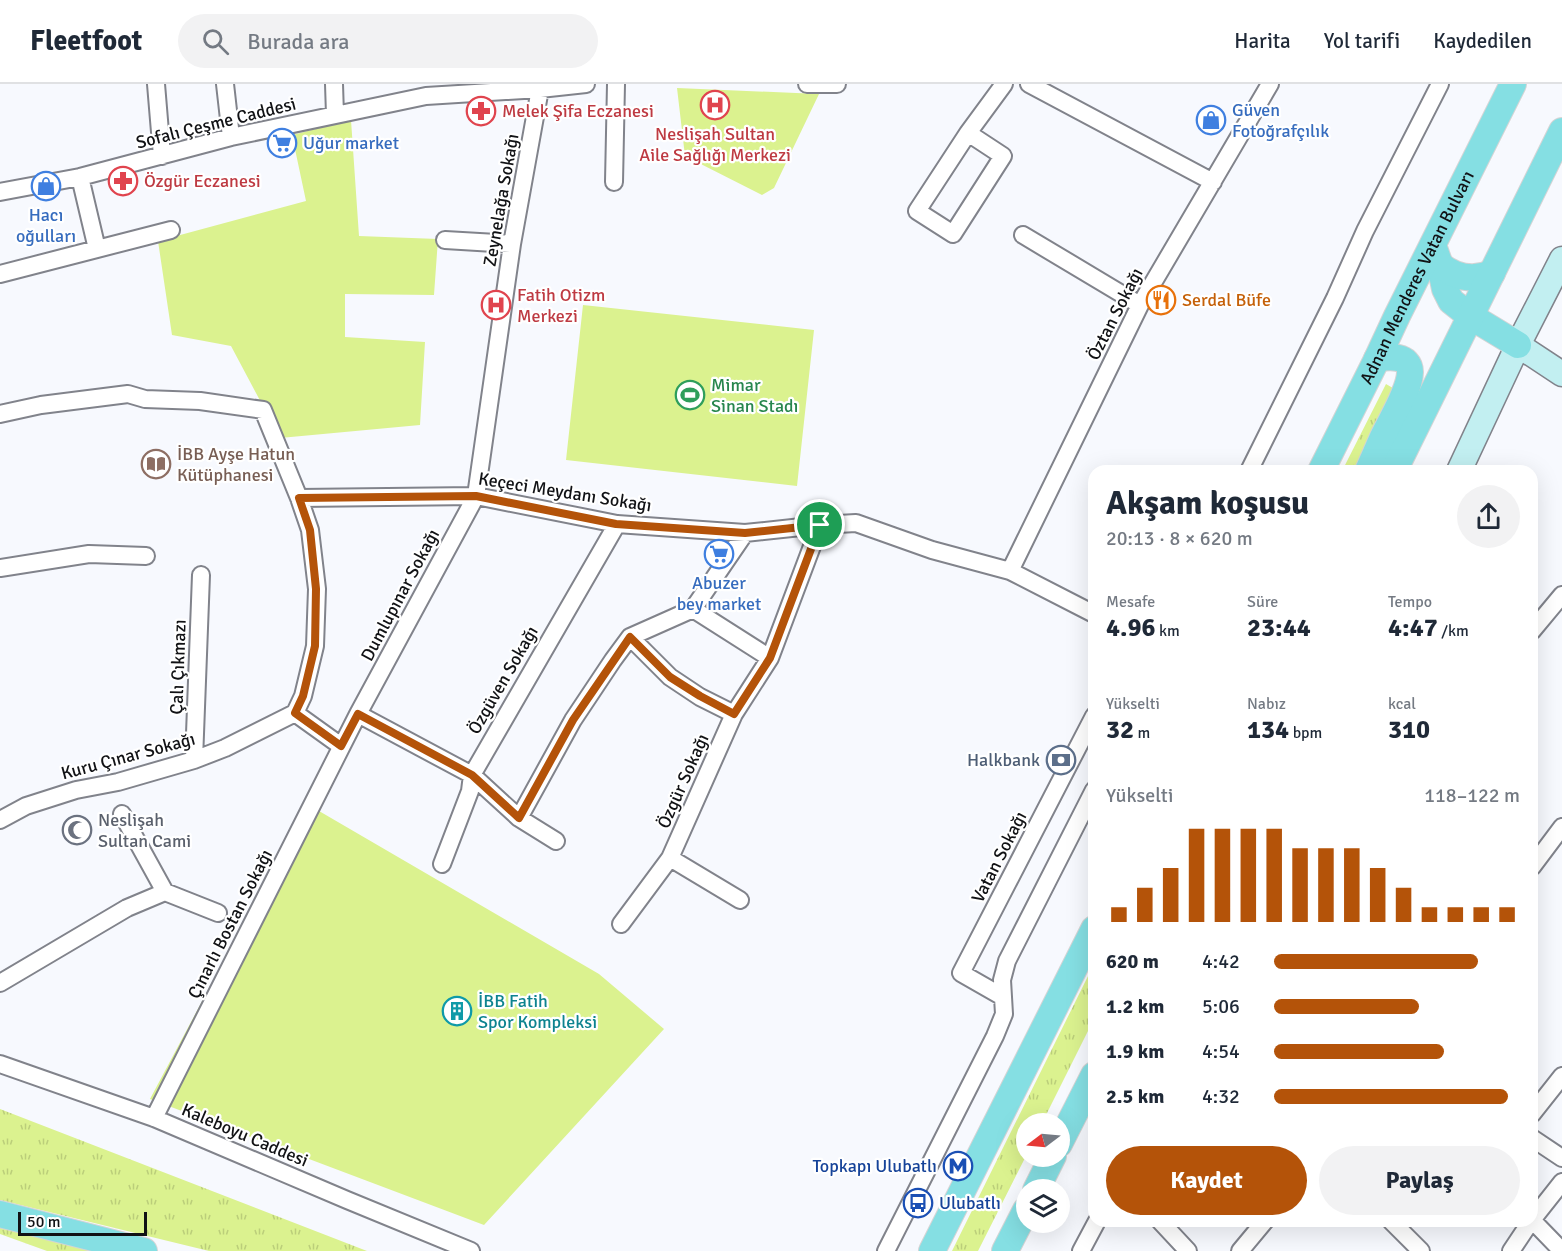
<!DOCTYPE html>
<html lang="tr">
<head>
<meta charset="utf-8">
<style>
	:root { --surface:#fff; --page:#f2f2f3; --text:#1f2937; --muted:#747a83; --line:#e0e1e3; --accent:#b45309 }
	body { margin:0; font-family:Signika,sans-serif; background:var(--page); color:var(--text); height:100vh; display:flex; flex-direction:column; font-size:22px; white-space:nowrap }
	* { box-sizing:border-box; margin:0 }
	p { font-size:20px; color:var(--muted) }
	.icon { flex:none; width:33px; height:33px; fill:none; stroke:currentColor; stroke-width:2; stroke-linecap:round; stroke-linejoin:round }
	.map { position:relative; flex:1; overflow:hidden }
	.drawer { position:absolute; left:1088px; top:381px; width:450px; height:762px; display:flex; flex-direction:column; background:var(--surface); border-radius:18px; box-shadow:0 6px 24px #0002 }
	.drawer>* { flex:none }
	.needle { width:39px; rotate:254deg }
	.buttons { position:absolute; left:1016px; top:1029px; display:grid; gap:12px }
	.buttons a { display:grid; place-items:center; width:54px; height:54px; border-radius:50%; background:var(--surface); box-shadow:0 6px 24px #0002; font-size:30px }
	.scale { position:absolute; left:18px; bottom:15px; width:129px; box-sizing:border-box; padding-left:6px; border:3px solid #111215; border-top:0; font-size:16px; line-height:21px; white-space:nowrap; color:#111215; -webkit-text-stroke:4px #fff; paint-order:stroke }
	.pin { position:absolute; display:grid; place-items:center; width:51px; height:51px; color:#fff; margin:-26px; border:3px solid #fff; border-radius:50%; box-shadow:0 2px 6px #0007 }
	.round { display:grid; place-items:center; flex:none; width:63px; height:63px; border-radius:32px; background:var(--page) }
	.summary { display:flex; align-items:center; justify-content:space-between; height:102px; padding:0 18px }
	h1 { font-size:33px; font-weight:800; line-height:45px }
	.stats { display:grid; grid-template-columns:repeat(3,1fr); gap:9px; height:102px; padding:6px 18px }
	.stats div { display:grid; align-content:center }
	.stats b { font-size:26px; font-weight:800 }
	.stats small { font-size:16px; font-weight:400 }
	.stats p { font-size:16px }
	.chart { height:168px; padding:12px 18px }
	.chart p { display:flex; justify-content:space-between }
	.chart svg { width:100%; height:108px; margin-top:6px; stroke:var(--accent); stroke-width:6 }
	.button { display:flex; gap:12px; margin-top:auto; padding:12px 18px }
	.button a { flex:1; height:69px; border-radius:36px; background:var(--accent); color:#fff; font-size:24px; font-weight:800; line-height:69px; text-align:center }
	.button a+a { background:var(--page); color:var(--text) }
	ul { padding:0 18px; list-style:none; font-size:20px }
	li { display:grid; grid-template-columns:96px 72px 1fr; align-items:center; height:45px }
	li i { height:15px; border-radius:8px; background:var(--accent) }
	header { display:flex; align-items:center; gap:36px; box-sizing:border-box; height:84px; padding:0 30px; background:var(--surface); border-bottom:2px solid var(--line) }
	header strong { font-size:28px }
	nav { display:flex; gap:33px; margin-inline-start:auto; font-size:21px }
	.search { width:420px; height:54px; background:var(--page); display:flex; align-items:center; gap:15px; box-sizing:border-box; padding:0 21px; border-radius:33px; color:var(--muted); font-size:22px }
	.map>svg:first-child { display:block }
	.grass { fill:url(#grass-tufts) }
	.park { fill:#dbf28f }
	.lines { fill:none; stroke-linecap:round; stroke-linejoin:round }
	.street-casing { stroke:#81838b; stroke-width:20 }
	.secondary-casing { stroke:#81838b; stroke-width:27 }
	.primary-casing { stroke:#d4d4d5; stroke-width:28 }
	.street { stroke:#fff; stroke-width:16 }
	.secondary { stroke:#c2eff1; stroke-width:24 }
	.primary { stroke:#85dfe3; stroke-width:26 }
	.route-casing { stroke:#fff; stroke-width:12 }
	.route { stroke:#b45309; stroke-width:8 }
	.labels { text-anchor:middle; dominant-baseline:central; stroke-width:4.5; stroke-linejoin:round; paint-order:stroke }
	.shop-label { font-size:18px; fill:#366cbe; stroke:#fff; text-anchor:start }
	.health-label { font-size:18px; fill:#be3a42; stroke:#fff; text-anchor:start }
	.street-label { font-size:18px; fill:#111215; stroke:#fff }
	.food-label { font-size:18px; fill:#c56008; stroke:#fff; text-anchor:start }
	.leisure-label { font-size:18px; fill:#27864d; stroke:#fff; text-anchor:start }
	.education-label { font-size:18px; fill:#785e54; stroke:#fff; text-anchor:start }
	.service-label { font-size:18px; fill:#4e5e75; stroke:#fff; text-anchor:end }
	.worship-label { font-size:18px; fill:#5b616d; stroke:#fff; text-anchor:start }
	.culture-label { font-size:18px; fill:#0d838f; stroke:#fff; text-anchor:start }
	.transit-label { font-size:18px; fill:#164399; stroke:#fff; text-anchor:end }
</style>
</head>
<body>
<header>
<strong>Fleetfoot</strong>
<div class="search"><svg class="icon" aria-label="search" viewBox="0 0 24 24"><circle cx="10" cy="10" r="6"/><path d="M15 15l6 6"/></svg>Burada ara</div>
<nav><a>Harita</a><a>Yol tarifi</a><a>Kaydedilen</a></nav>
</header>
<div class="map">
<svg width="1562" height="1167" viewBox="0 0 1562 1167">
	<defs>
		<pattern id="grass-tufts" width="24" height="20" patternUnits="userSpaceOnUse" patternTransform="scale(1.5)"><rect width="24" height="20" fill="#dbf28f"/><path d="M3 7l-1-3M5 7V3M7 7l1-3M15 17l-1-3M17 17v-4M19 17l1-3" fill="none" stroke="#bbce7a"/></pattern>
	</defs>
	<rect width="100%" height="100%" fill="#f7f9fe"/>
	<!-- grass -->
	<path class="grass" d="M1386,300L1398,307L1360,387H1342Z
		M1093,882V937L1042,1039L1026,1040V1072L978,1167H952Z
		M0,1025L367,1167H209L0,1116Z
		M0,1142L94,1167H47L0,1150Z"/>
	<!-- park -->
	<path class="park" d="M677,4L819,10L774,104L762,111L685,72Z
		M351,36L359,152L438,155L434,211L345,210V253L425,258L420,341L280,354L231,262L172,251L158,157L306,117L292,51Z
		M583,221L814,246L797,402L566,376Z
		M307,720L599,890L664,945L484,1141L150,1015Z"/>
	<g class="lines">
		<!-- street casing -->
		<g class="street-casing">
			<path id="street" d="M156,0L162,72
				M225,0L231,53
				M334,0L335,31
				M807,0H837
				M1029,0L1213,98
				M968,49L1003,72L953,150L917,127L968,49L1004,0
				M614,98L616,0
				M0,108L80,93L231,53L426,12L540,5L586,0
				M1023,151L1140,221
				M445,156L512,160
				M97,165L171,146
				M0,190L97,165L80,93
				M0,330L41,321L128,310L145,315L200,317L263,326L299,414L310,446L317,505L315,562L303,612L295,629L225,664L194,676L118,698L76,706L26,722L0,736
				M1249,387L1335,214L1365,147L1440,0
				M299,414L476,412L617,440L745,449L820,441L856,439L932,466L1010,487L1094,530
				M0,484L89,470L146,472
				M1010,487L1140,221L1270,0
				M693,525L770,574
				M1532,547L1562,511
				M630,553L670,593L700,613L734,630
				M295,629L341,662
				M358,630L472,691L519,734L556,757
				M194,676L201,491
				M122,730L165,808L218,829
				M519,734L573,636L613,576L630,553L693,525L745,449
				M670,774L734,630L770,574L820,441
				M442,780L470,707L472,691L617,440
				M1532,783L1562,743
				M621,840L670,774L740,816
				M0,899L127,824L165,808
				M1003,913L961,889L1094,632
				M0,980L154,1034L347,1116L471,1167
				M1532,1030L1562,992
				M154,1034L358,630L476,412L512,160L540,5
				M1532,1054L1562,1074
				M1532,1136L1562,1098
				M1532,1136L1562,1167
				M1160,1137L1188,1167
				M1391,1137L1421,1167
				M886,1167L995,952L1004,930L1002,896L1007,877L1094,706
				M1081,1167L1097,1137
				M1240,1167L1265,1137
				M1511,1167L1531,1137"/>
		</g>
		<!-- secondary casing -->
		<g class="secondary-casing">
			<path id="secondary" d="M1518,261L1562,290
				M1459,387L1518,261L1562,175"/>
		</g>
		<!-- primary casing -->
		<g class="primary-casing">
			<g id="primary">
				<path d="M1433,161L1440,181L1445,205L1451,217L1470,232L1518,261"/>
				<path d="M1440,181C1456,194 1473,197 1492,189"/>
				<path id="s1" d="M1321,387L1377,275L1397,232L1513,0"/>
				<path d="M1368,387C1373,376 1378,364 1383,353C1391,336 1410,306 1410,288C1410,271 1389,272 1377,275"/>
				<path d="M1394,387L1562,47"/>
				<path d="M1059,1060L1094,991"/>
				<path d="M1036,1106L1053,1072"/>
				<path d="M0,1130L144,1167"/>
				<path d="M932,1167L1094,845"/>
				<path d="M1005,1167L1026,1126"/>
			</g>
		</g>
		<!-- street -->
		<use href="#street" class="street"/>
		<!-- secondary -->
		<use href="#secondary" class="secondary"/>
		<!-- primary -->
		<use href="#primary" class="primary"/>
	</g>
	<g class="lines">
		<!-- route casing -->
		<g class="route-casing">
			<path id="route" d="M476,412L616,440L745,449L820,441L770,574L734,630L700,612L670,593L630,553L573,636L519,734L472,691L358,630L341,662L295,629L303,612L315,562L316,505L310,446L299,414Z"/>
		</g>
		<!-- route -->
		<use href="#route" class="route"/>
	</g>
	<!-- icons -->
	<defs>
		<g id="hospital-ring" transform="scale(1.5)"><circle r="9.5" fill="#fff" stroke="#e0444e" stroke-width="1.5"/><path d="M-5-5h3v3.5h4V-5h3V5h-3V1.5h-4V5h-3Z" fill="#e0444e"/></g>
		<g id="pharmacy-ring" transform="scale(1.5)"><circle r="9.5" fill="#fff" stroke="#e0444e" stroke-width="1.5"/><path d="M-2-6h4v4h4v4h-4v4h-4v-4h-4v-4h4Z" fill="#e0444e"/></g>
		<g id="shop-ring" transform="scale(1.5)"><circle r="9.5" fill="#fff" stroke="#3f7fe0" stroke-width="1.5"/><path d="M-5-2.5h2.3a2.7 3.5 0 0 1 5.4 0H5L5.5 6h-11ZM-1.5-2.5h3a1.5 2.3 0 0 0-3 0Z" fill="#3f7fe0"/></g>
		<g id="supermarket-ring" transform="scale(1.5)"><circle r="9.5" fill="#fff" stroke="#3f7fe0" stroke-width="1.5"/><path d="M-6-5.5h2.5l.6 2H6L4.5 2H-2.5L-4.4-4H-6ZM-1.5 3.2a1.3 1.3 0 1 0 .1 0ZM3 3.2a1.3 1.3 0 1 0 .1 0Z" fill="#3f7fe0"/></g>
		<g id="restaurant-ring" transform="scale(1.5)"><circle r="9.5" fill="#fff" stroke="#e8710a" stroke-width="1.5"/><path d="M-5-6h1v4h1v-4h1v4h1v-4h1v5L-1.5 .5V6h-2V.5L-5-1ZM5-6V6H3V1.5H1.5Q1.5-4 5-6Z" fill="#e8710a"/></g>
		<g id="stadium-ring" transform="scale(1.5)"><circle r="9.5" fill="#fff" stroke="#2e9e5b" stroke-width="1.5"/><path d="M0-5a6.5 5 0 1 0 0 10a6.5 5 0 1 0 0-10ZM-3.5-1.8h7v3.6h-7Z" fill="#2e9e5b"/></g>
		<g id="library-ring" transform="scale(1.5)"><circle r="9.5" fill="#fff" stroke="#8d6e63" stroke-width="1.5"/><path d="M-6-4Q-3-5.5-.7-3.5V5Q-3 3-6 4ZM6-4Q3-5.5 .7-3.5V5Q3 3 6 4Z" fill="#8d6e63"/></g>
		<g id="bank-ring" transform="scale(1.5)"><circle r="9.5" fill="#fff" stroke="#5c6f8a" stroke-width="1.5"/><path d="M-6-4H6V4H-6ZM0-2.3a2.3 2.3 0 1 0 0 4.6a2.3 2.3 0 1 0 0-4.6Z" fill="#5c6f8a"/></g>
		<g id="mosque-ring" transform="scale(1.5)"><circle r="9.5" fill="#fff" stroke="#6b7280" stroke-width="1.5"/><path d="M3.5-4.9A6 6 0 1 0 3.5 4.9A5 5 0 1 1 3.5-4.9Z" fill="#6b7280"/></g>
		<g id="building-ring" transform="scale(1.5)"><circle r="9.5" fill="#fff" stroke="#0f9aa8" stroke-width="1.5"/><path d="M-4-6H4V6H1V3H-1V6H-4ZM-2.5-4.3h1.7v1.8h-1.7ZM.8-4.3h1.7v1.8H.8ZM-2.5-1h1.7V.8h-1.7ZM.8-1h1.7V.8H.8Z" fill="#0f9aa8"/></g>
		<g id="metro-ring" transform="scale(1.5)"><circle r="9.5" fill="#fff" stroke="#1a4fb4" stroke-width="1.5"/><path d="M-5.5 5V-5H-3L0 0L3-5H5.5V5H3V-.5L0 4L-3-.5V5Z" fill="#1a4fb4"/></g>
		<g id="bus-ring" transform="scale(1.5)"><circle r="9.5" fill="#fff" stroke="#1a4fb4" stroke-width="1.5"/><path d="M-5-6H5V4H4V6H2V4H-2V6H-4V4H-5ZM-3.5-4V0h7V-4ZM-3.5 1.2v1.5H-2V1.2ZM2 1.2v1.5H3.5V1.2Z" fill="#1a4fb4"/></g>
	</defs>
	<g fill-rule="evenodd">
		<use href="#hospital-ring" x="715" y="21"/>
		<use href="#pharmacy-ring" x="481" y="27"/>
		<use href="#shop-ring" x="1211" y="36"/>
		<use href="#supermarket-ring" x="282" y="59"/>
		<use href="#pharmacy-ring" x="123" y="97"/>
		<use href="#shop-ring" x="46" y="102"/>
		<use href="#restaurant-ring" x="1161" y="216"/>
		<use href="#hospital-ring" x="496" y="221"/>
		<use href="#stadium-ring" x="690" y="311"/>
		<use href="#library-ring" x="156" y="380"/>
		<use href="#supermarket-ring" x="719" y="470"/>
		<use href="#bank-ring" x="1061" y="676"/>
		<use href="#mosque-ring" x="77" y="746"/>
		<use href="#building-ring" x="457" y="927"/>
		<use href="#metro-ring" x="958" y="1082"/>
		<use href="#bus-ring" x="918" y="1119"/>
	</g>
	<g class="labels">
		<!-- shop labels -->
		<g class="shop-label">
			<text x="1232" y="26">Güven<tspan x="1232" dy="21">Fotoğrafçılık</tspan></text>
			<text x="303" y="59">Uğur market</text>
			<text x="46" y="131" text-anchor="middle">Hacı<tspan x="46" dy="21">oğulları</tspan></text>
			<text x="719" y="499" text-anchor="middle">Abuzer<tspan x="719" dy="21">bey market</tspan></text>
		</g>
		<!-- health labels -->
		<g class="health-label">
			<text x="502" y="27">Melek Şifa Eczanesi</text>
			<text x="715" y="50" text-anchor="middle">Neslişah Sultan<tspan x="715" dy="21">Aile Sağlığı Merkezi</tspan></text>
			<text x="144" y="97">Özgür Eczanesi</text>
			<text x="517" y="211">Fatih Otizm<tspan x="517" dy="21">Merkezi</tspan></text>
		</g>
		<!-- street labels -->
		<g class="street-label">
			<text transform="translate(216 39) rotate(-14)">Sofalı Çeşme Caddesi</text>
			<text transform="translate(501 116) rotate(-80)">Zeynelağa Sokağı</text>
			<text stroke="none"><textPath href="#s1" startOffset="216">Adnan Menderes Vatan Bulvarı</textPath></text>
			<text transform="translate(1115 230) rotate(-63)">Öztan Sokağı</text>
			<text transform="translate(565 408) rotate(9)">Keçeci Meydanı Sokağı</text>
			<text transform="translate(400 511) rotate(-62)">Dumlupınar Sokağı</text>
			<text transform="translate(178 583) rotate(-88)">Çalı Çıkmazı</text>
			<text transform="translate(503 596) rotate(-60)">Özgüven Sokağı</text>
			<text transform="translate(128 672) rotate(-15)">Kuru Çınar Sokağı</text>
			<text transform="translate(683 697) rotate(-66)">Özgür Sokağı</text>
			<text transform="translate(999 773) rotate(-63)">Vatan Sokağı</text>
			<text transform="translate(230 840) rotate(-63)">Çınarlı Bostan Sokağı</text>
			<text transform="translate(245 1051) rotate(23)">Kaleboyu Caddesi</text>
		</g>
		<!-- food labels -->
		<g class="food-label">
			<text x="1182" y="216">Serdal Büfe</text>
		</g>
		<!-- leisure labels -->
		<g class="leisure-label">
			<text x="711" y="301">Mimar<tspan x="711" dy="21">Sinan Stadı</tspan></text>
		</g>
		<!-- education labels -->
		<g class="education-label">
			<text x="177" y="370">İBB Ayşe Hatun<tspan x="177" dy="21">Kütüphanesi</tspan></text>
		</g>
		<!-- service labels -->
		<g class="service-label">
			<text x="1040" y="676">Halkbank</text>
		</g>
		<!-- worship labels -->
		<g class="worship-label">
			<text x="98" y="736">Neslişah<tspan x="98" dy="21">Sultan Cami</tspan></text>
		</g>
		<!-- culture labels -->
		<g class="culture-label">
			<text x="478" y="917">İBB Fatih<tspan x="478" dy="21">Spor Kompleksi</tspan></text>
		</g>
		<!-- transit labels -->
		<g class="transit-label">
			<text x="937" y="1082">Topkapı Ulubatlı</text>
			<text x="939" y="1119" text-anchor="start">Ulubatlı</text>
		</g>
	</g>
</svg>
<div class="buttons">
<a><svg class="needle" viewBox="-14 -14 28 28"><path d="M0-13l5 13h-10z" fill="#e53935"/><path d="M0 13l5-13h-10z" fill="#747a83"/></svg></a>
<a><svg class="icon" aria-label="layers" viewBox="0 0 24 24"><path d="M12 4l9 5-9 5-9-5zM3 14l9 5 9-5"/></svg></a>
</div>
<div class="scale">50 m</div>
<div class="pin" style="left:820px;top:441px;background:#1e9e55"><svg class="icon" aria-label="arrive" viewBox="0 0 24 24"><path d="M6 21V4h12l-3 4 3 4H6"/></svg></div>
<section class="drawer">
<div class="summary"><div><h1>Akşam koşusu</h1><p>20:13 · 8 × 620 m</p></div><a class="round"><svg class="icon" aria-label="share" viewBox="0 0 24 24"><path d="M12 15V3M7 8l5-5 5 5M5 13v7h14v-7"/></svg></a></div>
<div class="stats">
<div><p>Mesafe</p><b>4.96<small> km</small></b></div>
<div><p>Süre</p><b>23:44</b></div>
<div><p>Tempo</p><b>4:47<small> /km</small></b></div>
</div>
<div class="stats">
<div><p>Yükselti</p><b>32<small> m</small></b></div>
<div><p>Nabız</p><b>134<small> bpm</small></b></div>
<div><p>kcal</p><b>310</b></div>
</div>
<div class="chart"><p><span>Yükselti</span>118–122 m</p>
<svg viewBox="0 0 160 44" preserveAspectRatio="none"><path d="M5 44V38M15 44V30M25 44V22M35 44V6M45 44V6M55 44V6M65 44V6M75 44V14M85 44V14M95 44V14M105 44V22M115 44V30M125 44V38M135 44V38M145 44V38M155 44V38"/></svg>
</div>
<ul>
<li><b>620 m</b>4:42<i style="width:83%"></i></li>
<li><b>1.2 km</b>5:06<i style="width:59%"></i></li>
<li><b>1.9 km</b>4:54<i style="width:69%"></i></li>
<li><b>2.5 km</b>4:32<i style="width:95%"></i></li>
</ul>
<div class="button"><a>Kaydet</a><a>Paylaş</a></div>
</section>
</div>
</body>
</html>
